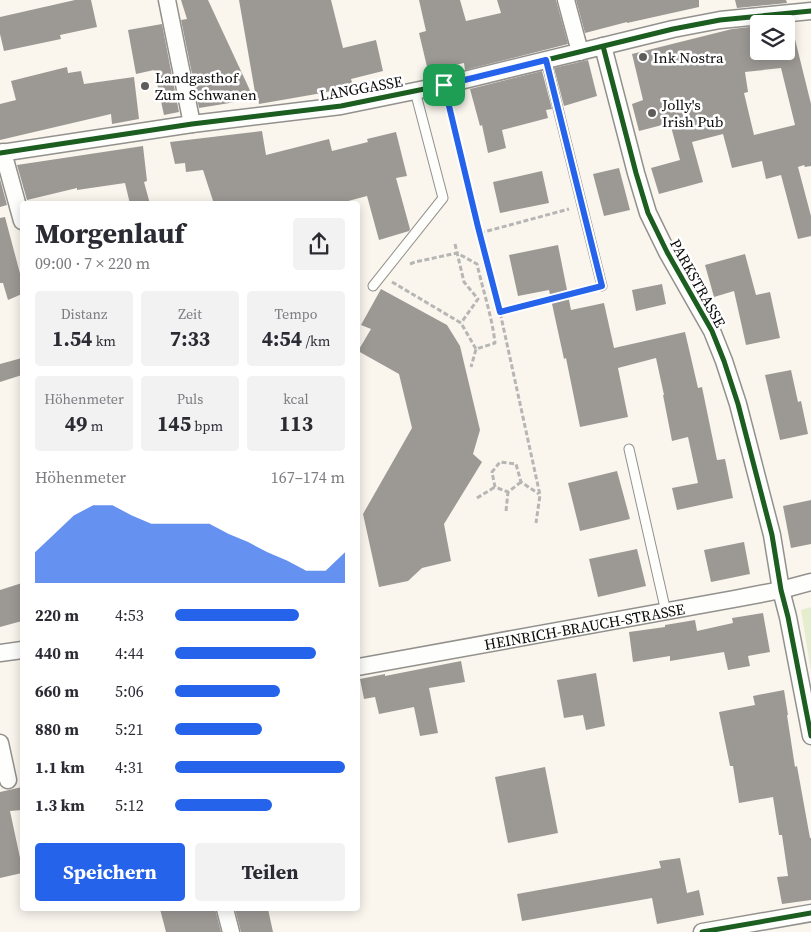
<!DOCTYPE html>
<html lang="de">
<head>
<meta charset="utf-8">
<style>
	:root { --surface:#fff; --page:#f2f2f3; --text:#2b2b33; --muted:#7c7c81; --accent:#2563eb }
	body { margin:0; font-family:"Source Serif 4",serif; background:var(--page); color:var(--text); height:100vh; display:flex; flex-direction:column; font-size:19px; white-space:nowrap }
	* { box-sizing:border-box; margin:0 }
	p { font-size:16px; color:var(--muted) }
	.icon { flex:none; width:28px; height:28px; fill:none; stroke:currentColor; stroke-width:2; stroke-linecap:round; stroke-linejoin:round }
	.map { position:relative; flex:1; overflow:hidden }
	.side { position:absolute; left:20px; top:201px; width:340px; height:710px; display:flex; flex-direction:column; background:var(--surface); border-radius:5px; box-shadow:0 2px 12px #0003 }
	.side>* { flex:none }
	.fabs { position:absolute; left:750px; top:15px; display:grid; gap:10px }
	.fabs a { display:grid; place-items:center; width:45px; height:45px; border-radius:5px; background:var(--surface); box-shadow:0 2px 12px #0003; font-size:25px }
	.pin { position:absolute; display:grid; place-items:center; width:42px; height:42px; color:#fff; margin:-21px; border-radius:10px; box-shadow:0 2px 8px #0006 }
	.round { display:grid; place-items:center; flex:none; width:52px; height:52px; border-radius:5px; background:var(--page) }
	.overview { display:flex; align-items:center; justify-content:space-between; height:85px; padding:0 15px }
	h1 { font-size:28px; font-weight:700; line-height:38px }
	.stats { display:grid; grid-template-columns:repeat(3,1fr); gap:8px; height:85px; padding:5px 15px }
	.stats div { display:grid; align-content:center; border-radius:5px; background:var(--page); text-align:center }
	.stats b { font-size:21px; font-weight:700 }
	.stats small { font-size:14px; font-weight:400 }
	.stats p { font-size:14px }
	.chart { height:140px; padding:10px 15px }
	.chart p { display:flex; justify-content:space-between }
	.chart svg { width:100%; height:90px; margin-top:5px; fill:var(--accent); opacity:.7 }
	.primary-button { display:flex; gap:10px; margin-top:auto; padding:10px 15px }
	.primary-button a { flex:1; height:58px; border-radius:5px; background:var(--accent); color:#fff; font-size:20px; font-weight:700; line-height:58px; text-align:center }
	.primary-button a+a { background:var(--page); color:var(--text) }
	ul { padding:0 15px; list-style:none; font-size:16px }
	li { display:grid; grid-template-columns:80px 60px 1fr; align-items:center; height:38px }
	li i { height:12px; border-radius:6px; background:var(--accent) }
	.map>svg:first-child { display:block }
	.green { fill:#e5edcf }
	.building { fill:#9c9995; fill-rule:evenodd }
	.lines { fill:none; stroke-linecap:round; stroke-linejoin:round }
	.lane-casing { stroke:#93918d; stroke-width:11 }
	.street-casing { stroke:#93918d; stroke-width:19 }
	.path { stroke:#b7b6b5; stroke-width:3; stroke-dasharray:5 2.5; stroke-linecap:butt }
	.lane { stroke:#fefefc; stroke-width:9 }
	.street { stroke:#fefefc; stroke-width:16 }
	.cycleway-casing { stroke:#fff; stroke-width:8 }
	.cycleway { stroke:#1b5e20; stroke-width:5 }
	.route-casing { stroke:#fff; stroke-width:10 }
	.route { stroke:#2563eb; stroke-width:6 }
	.poi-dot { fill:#5f5d5a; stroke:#fff; stroke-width:2 }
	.labels { text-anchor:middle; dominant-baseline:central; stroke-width:5; stroke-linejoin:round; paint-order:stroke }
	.poi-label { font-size:15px; fill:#0b0b0b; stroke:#fff; text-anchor:start }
	.street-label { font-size:15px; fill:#0b0b0b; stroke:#fff }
</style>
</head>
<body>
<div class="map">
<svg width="811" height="932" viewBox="0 0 811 932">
	<rect width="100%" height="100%" fill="#faf6ee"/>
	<!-- green -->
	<path class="green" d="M811,607V671L801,610Z"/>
	<!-- building -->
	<path class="building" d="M75,0H91L97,27L60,35L61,39L4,51L0,34V17Z
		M181,0H208L254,99L199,108L181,20L187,19Z
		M239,0H331L343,48L376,40L383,71L351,79L353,86L322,93L259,104L258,98H256Z
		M419,0H460L466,21L501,13L497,0H556L568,44L465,70L464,63L428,71L419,33L426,31Z
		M576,0H699V7L627,23V22L585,33Z
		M735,0H786L787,3L737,8Z
		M791,23L811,104V166L805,167L804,165L798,167L811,216V236L798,239L781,175L766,179L762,161L732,168L723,134L692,142L703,182L659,194L651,168L680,160L670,123L639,131L632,104L643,100L632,54L732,29L759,26V51H786V24H784ZM781,68L795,125L754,135L744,93L748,92L745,72Z
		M162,24L179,112L164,115L154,70L136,74L128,30Z
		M588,60L597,96L564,106L554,68Z
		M67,67L68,73L81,71L84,84L134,77L139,119L112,124L111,114L0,140V104L16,100L11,81Z
		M542,71L552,109L546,110L548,118L502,130L506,148L488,153L482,125L480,126L470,89Z
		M262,131L266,155L329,139L332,151L368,142L367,139L396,132L407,176L396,178L410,229L409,231L379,240L367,196L337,204H214L203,170L186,172L185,163L175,164L170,142Z
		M143,146L147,181L144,182L150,204H130L125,183L77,190V188L27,200L17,165Z
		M619,168L630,210L604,216L593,174Z
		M542,171L549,203L500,213L493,182Z
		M0,179L7,205L0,207Z
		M5,217L22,281V294L8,300L3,283H0V218Z
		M558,245L571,310L604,303L614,348L685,332L698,388L702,387L717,460L725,459L733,498L677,510L672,488L698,483L688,437L672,441L663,395H664L656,358L618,368L628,417L580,427L566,358L564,359L549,290L518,296L509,255Z
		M745,254L756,295L770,292L780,338L746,345L734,291L714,297L705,265Z
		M662,284L666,304L636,311L632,290Z
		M381,289L447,325L460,346L480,430L473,454L482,462L444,524L451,561L422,568L408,581L379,587L363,514L412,428L399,374L358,351L371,329L361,325Z
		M22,358V375L0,382V364Z
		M791,370L798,402L801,401L808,434L780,440L765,375Z
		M617,471L630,519L580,531L568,483Z
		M811,500V544L791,548L783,506Z
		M744,542L750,574L711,582L704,550Z
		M637,549L646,586L598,597L589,559Z
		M22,583V621L0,627V590Z
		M763,613L770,652L748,656L750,666L728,670L724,652L670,661V656L633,662L629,632L665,627V625L695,620L697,631L733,623L732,618Z
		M461,661L465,682L429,688L438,733L420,736L414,707L379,714L375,697L364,699L360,679L385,674V676Z
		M596,673L605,726L586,730L583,715L564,718L557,680Z
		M784,690L788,715H787L795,767L797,766L810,838H811V900L782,904L777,877L788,876L782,835H779L773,797L739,803L733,766H730L719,712L755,705L753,696Z
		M545,767L558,833L508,843L495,777Z
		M22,787V810L10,811L22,867V873L0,878V792Z
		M680,858L687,893L699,890L704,915L657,924L652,898L522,921L517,894L661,868L659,861Z
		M160,909H215L221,932H166Z
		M235,909H268L273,932H241Z"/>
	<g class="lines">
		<!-- lane casing -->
		<g class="lane-casing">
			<path id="lane" d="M546,60L602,286
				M373,286L443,198L415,91
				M629,449L666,612"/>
		</g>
		<!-- street casing -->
		<g class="street-casing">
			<g id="street">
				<path d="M167,0L192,124"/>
				<path d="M566,0L580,52"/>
				<path d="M603,46L636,173L648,213L667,252L712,331L724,361L738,404L772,535L781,590L788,617L811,736"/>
				<path d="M3,152L22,221"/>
				<path d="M0,153L192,124L341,106L444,85L673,29L720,20L811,11"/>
				<path d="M0,653L22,650"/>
				<path id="s1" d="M358,667L734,599L781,590L811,582"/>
				<path d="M0,743L8,780"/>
				<path d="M225,909L231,932"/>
				<path d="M702,932L811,913"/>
			</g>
		</g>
		<!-- path -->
		<path class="path" d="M448,102L478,227L500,312L540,495L536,523
			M480,233L569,209
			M455,244L464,282L478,299L461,323
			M410,264L415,262L457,253L477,264C483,291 492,316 495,343L476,349L471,367
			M392,282L461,323L476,349
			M500,312L590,289
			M521,482L508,492L495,487L492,472L500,462L516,464L521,482L539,494
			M477,498L495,487
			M506,511L508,492"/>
		<!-- lane -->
		<use href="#lane" class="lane"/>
		<!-- street -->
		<use href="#street" class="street"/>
		<!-- cycleway casing -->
		<g class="cycleway-casing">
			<path id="cycleway" d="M603,46L636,173L648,213L667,252L712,331L724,361L738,404L772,535L781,590L788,617L811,736
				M0,153L192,124L341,106L444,85L673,29L720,20L811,11
				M702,932L811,913"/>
		</g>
		<!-- cycleway -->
		<use href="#cycleway" class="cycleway"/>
	</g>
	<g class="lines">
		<!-- route casing -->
		<g class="route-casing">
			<path id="route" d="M546,60L602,286L500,312L478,227L444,85Z"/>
		</g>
		<!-- route -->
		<use href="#route" class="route"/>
	</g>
	<!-- markers -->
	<g class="poi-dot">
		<circle cx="643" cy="57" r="5"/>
		<circle cx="145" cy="86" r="5"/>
		<circle cx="652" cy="113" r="5"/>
	</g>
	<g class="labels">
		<!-- poi labels -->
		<g class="poi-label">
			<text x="653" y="57">Ink Nostra</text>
			<text x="155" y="77">Landgasthof<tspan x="155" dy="17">Zum Schwanen</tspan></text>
			<text x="662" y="104">Jolly's<tspan x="662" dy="17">Irish Pub</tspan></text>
		</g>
		<!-- street labels -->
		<g class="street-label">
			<text transform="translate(361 88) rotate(-10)">LANGGASSE</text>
			<text transform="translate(698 283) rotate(61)">PARKSTRASSE</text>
			<text stroke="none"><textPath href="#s1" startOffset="230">HEINRICH-BRAUCH-STRASSE</textPath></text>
		</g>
	</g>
</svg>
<div class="fabs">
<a><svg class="icon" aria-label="layers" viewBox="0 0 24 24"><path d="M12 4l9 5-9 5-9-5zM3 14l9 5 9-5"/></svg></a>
</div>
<div class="pin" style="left:444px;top:85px;background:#1e9e55"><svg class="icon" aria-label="arrive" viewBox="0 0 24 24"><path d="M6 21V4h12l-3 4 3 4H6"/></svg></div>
<section class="side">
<div class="overview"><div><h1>Morgenlauf</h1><p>09:00 · 7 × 220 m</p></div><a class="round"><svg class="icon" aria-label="share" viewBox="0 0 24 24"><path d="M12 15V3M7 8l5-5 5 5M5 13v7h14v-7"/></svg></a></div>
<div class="stats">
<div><p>Distanz</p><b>1.54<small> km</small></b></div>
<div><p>Zeit</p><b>7:33</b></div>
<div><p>Tempo</p><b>4:54<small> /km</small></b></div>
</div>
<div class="stats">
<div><p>Höhenmeter</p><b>49<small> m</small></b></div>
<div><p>Puls</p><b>145<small> bpm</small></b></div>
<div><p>kcal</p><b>113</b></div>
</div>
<div class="chart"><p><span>Höhenmeter</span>167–174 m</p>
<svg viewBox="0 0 160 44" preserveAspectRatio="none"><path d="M0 44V29L10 20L20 11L30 6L40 6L50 11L60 15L70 15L80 15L90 15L100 20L110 24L120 29L130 33L140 38L150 38L160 29V44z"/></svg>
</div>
<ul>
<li><b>220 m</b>4:53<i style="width:73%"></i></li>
<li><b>440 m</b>4:44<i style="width:83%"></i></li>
<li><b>660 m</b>5:06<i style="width:62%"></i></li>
<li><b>880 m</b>5:21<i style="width:51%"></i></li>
<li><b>1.1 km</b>4:31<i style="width:100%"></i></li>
<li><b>1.3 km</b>5:12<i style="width:57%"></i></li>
</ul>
<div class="primary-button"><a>Speichern</a><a>Teilen</a></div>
</section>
</div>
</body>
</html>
